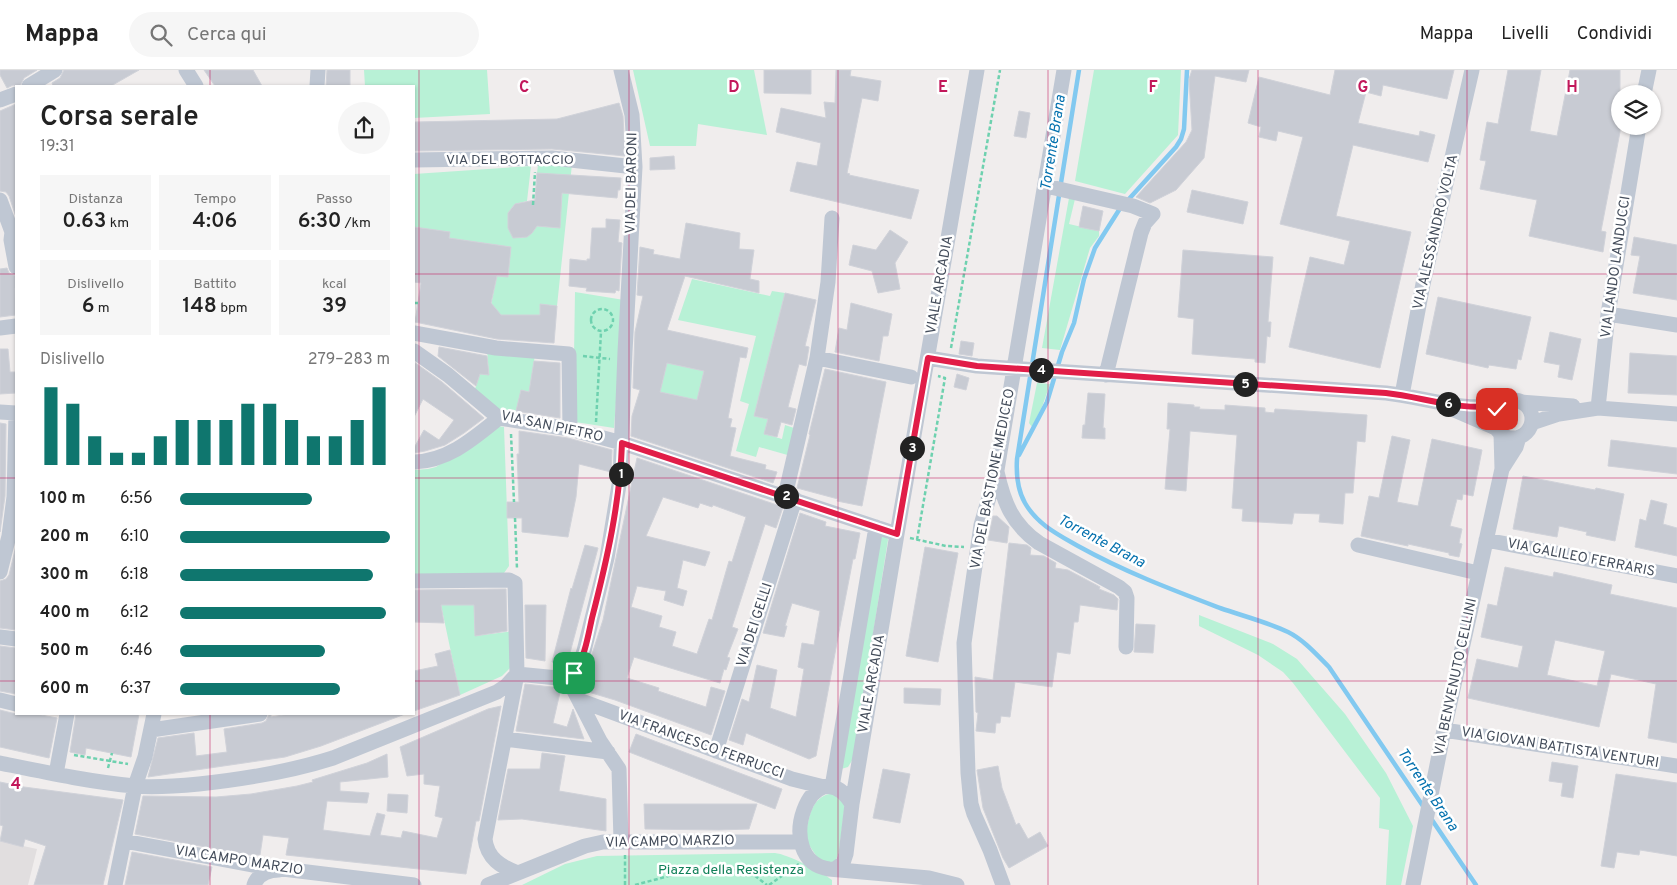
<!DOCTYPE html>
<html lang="it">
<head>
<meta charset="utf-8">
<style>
	:root { --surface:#fff; --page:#f6f6f6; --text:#222; --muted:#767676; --line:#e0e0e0; --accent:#0f766e }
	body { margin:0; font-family:Overpass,sans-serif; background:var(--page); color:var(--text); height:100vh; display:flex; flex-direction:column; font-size:19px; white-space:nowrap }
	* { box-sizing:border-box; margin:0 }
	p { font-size:16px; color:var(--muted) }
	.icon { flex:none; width:28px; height:28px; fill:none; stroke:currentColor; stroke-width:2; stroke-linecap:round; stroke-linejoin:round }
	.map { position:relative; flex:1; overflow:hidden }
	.sheet { position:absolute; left:15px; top:15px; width:400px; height:630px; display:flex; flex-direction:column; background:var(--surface); border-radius:0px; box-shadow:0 1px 4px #0004 }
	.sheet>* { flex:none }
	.buttons { position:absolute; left:1611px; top:15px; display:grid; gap:10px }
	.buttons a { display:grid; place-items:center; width:50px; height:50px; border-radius:50%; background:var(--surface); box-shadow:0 1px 4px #0004; font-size:25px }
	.pin { position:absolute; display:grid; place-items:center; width:42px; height:42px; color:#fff; margin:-21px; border-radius:10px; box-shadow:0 2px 8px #0006 }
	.km { position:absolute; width:25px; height:25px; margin:-12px; border-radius:50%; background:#222; color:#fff; font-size:14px; line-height:25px; text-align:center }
	.round { display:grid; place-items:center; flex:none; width:52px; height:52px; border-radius:26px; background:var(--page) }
	.overview { display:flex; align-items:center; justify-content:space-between; height:85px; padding:0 25px }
	h1 { font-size:28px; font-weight:600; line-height:38px }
	.metrics { display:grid; grid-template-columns:repeat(3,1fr); gap:8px; height:85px; padding:5px 25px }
	.metrics div { display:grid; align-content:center; border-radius:0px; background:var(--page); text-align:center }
	.metrics b { font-size:21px; font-weight:600 }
	.metrics small { font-size:14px; font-weight:400 }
	.metrics p { font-size:14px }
	.chart { height:140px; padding:10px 25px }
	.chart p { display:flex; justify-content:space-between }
	.chart svg { width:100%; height:90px; margin-top:5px; stroke:var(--accent); stroke-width:6 }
	ul { padding:0 25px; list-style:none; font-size:16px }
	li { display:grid; grid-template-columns:80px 60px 1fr; align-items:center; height:38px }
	li i { height:12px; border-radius:6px; background:var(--accent) }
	header { display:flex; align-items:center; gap:30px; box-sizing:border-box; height:70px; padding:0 25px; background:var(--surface); border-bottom:1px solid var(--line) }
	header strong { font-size:24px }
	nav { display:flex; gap:28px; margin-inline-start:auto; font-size:18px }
	.search { width:350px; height:45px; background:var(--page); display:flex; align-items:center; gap:12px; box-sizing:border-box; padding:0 18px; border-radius:28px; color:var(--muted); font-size:19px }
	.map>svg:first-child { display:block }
	.education { fill:#e1dedf }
	.green { fill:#b8f1d6 }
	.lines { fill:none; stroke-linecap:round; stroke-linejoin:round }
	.stream { stroke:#82c9f0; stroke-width:4.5 }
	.building { fill:#c8cbd3; stroke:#d0d2d9; fill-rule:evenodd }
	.path { stroke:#6ed1af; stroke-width:2.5; stroke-dasharray:4 2.5; stroke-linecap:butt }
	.minor { stroke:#bfc7d3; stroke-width:15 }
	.route-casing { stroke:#fff; stroke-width:10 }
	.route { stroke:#e11d48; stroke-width:6 }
	.grid { fill:none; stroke:#c2185b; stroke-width:1; stroke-opacity:0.55 }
	.labels { text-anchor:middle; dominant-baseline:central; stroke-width:5; stroke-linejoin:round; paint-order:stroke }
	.street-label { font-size:14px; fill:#444d5b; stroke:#fff }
	.park-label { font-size:14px; fill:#118059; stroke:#fff }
	.water-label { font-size:15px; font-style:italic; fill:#0471ae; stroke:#fff }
	.grid-label { font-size:16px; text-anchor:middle; font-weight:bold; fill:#c2185b; stroke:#fff; stroke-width:5; stroke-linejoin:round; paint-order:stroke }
</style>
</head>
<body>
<header>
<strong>Mappa</strong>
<div class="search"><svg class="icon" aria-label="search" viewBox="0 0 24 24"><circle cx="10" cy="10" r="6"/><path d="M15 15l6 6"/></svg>Cerca qui</div>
<nav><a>Mappa</a><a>Livelli</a><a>Condividi</a></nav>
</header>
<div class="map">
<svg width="1677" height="815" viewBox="0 0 1677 815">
	<rect width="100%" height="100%" fill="#f0eded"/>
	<!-- education -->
	<path class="education" d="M0,771L37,779L28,815H0Z"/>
	<!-- green -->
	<path class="green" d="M364,0H487L490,44L414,48V16H365Z
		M633,0H754L767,65L698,54L696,76H650Z
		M1094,0H1181L1178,65L1125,124L1075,111Z
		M572,94L557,236L540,234V245H498L491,235L497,206L508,207L511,177L449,168L450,162L414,157V104L531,96L527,131L515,134L508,143C508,155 508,167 522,168L532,163L535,156L559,158L564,105L537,103L538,95Z
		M1069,128L1075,129L1069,154L1099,161V166L1090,178L1060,280L1042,278Z
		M692,209L770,226L772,221L785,223L754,346L768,349L765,364L782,369L785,355L797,359L791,386L759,377L756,387L736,381L749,334L740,331L756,266L678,250Z
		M575,222L624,230L614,358L575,352L574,286Z
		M487,280L535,285L529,322L521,320L516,343L498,339L474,322L480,304L489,305Z
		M667,293L704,301L697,330L660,322Z
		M1037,313L1050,314L1042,337L1032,357L1029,353Z
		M498,356L504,357L509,496L504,503L414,506V400L428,399L436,397Z
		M880,461L887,467L888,470L853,689L848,697L841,699Z
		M441,535H474L475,566L513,561L511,597L502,606L460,625Z
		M1199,545L1273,574L1297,589L1345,644L1386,703L1413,756L1401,815H1386L1389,760L1379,758L1380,728L1293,613L1283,602L1258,585L1199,556Z
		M833,723L845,733L839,782L835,792L821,793L805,769C809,750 809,727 833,723Z
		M775,783C787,784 822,802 832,810V815H522L565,794L597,786Z"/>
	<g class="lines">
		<!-- stream -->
		<path class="stream" d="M1079,0L1017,389C1016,405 1017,419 1025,433C1037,454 1057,464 1078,476C1125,502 1170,519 1220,538C1243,546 1267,552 1288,562C1304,570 1317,585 1329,597L1425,739
			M1019,385L1047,332L1062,282L1074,253L1084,209L1095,178L1119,140L1176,77L1181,69L1184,59L1187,0
			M1430,747L1476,815"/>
	</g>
	<!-- building -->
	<path class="building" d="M0,0H37L24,8L20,16L13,15L7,18L0,5Z
		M64,0H139L111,16H53L52,13L60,8Z
		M204,0H253L262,16H215Z
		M327,0H350V16H326Z
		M764,0H811V24L764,23Z
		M836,0H851L850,6L881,11L878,31L862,28L847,103L850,104L849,105L919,120L911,149L790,121L797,92L817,96L821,73L776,62L781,38L826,48L824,32L835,33Z
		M1192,0H1249L1246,12L1215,6L1204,88L1176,120L1150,133L1136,127L1186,72L1192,60L1189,9Z
		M1335,0H1454L1447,29L1383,15L1381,26L1366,22L1358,53L1419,66L1420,61L1435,65L1428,92L1353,75L1336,146L1411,162L1380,298L1289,277L1310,187L1344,195L1350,171L1280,154L1303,67L1278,61L1276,71L1259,67L1261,57L1248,53L1259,7L1330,25Z
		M1508,0H1541L1530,61L1557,66L1570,0H1620V62L1601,161L1606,162L1603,182L1529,166L1537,130L1480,119L1486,91L1480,90L1487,52L1498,54Z
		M619,33L623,46L625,86L552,79L414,81V52L557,49Z
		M16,34V147L9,126L6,122L0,121V41Z
		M1019,41L1030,43L1026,68L1014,66Z
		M674,86L675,99L650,100V88Z
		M537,103L621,108L620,120H618L617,128L562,123L560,158L537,156L532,163L527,167L513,168L508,158V143L515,134L535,130Z
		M1192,120L1248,132L1243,154L1187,142Z
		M1083,136L1103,141L1099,161L1079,157Z
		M606,149L620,150L618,172L622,173L619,221L616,220L615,223L586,221L587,218L569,216L570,189L587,191V189H590L592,158H606Z
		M686,153L740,163L739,179L754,180L750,209L759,211V223L685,206L667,260L748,278L746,288L740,287L728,348L732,349L730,357L736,358L730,386L766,395L765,399L777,402L773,413L631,366L632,346L640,320L633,318L635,262L643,226L637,225L640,177L654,180L653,184L680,189ZM667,293L704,301L697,330L660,322Z
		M414,157L450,162L449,168L511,177L508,207L497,206L491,233L501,245H540V234L557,236L554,273L497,269L415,252L421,213L414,212Z
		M890,160L908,172L895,193L900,219L878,223L872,201L849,195L853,175L876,180Z
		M1634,167L1677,175V230L1633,223L1640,186L1631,185Z
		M1183,180L1273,187L1268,252H1271L1270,267L1267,266L1265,293L1255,292V289L1192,284L1194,249L1178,247Z
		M7,198L9,203L16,206V218H15L16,245L0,247V199Z
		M785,223L816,230L805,276L809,277L806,296L799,294L788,337L796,339L792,355L781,352L777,367L764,364L768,349L754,346Z
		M1438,227L1531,247L1521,290L1518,289L1516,299L1489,295L1488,298L1426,284Z
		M851,233L892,244L888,266H883L879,291L835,282L839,258L847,260Z
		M1550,262L1581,269L1572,310L1558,307L1560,295L1544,292Z
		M961,271L974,273L972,286L959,284Z
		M439,277L487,286L489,305L480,304L476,316L438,286Z
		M0,279H8L10,302H16V323L0,324Z
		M1630,283L1677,286V325L1628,323Z
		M534,291L560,293V348L516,341L521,320L529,322Z
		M414,292L442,312L484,348L464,363L445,375L425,381L414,383V378L424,360L439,370L454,350L423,329L414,347Z
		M825,299L886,312L862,436L837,431L838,429L797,418L810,365L809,364Z
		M957,304L969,308L966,320L954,317Z
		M1088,323L1105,324L1103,358H1105V369L1082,368L1083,355H1085Z
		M1168,333L1194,335V337H1200L1199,339L1225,340V335L1265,338V342L1274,343L1275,339L1367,345L1365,372L1357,371L1353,423H1345L1343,454L1319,452L1320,444L1294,443L1292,454L1242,451L1243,439L1232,438L1237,365L1190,361L1186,421L1165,419L1170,359H1167Z
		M0,353L6,354L5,426L0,462Z
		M519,361L568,368L612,380L611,402L579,394L576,427L568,467L522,462V448H507V432H519L517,384H519Z
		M1392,366L1410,370L1397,432L1418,436L1432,369L1482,380L1473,426L1463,424L1462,430L1457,429L1450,456L1462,459L1459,473L1462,474L1459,487L1449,485V483L1408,474V476L1361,466L1369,426L1379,428Z
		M1611,370L1677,378V404L1608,396Z
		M637,388L783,437L776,458L765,454L732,557L738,559L727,587L730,588L726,600L724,599L720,613L634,587L627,608L659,618L658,621L706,637L711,617L725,621L711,665L615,630L585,621L582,615L603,550ZM663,427L698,438L700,433L712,437L713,435L746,447L732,492L729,491L712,550L709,549L697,584L672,576L676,562L659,557L662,546L631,537L637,516L666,521L664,530L683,536L687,521L677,518L683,490L705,496L710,482L646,466Z
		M1523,406L1595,420L1596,418L1624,424L1615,471L1586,465L1587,462L1559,456L1557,467L1513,459Z
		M1651,430L1667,434L1663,454L1677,458V486L1635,477L1640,449L1646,451Z
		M800,443L826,452L825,456L860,463L855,489H853L841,551L816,686L809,689L746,663L743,675L729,670L742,629L749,632L757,595L777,600L770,638L796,647L804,599L798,597L802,573L814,575L820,541L792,533L785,556H787L784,567L763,563Z
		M993,446H997L1009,457L1007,473L988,470Z
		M1009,473L1027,475L1031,478L1030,485L1044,486L1056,493L1055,498L1068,500L1100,517L1099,519L1114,525L1118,529L1117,540L1080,535L1078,552H1074L1070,584L1057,582L1052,617L1015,612L1010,647L1001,646L1000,653H996L995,663L976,661L978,643L976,642L975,612V607L993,610Z
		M585,475L598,478L567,594L552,592L571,518L572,519Z
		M16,476V560L0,558V511L6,509L9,505Z
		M925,477L958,483L938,592L906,586Z
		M1505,497L1553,507L1554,502L1612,515L1610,524L1677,538V673L1648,668L1656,614L1611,604L1599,657L1468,628L1477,589L1518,598L1523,576L1481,567L1488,534L1497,536ZM1555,570L1605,581L1597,616L1547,605Z
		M506,519L507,561L475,566L474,535H441L444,553L414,552V520Z
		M525,535H546L545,591L526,588Z
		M1136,554L1155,555L1153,583L1134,582Z
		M0,576L16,578V624L0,621Z
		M450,580L460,625L414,641V601L438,596L435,584Z
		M525,614L561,618L553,653L567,657L573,639L584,669L516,661Z
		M904,618L941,619L940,635L904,633Z
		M501,636L479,751H476L466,804L286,785L289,768L263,765L260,785H249L135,764L143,726L216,727L251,724L297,716L313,712L312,710L367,693L387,684L388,707L340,712V721L369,723L367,733L327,731L323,760L370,766L377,743L385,745L380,765L401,768L403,761L437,768L443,748L435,746L440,716L424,714V704L407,706L400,677L488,639Z
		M0,640L16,644H36L57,648L49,688L0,677Z
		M76,644H139L131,687L86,678L85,685L70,682Z
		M269,644H271V647L289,644H405L321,676L285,687L148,707L158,668L194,663L196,686L227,682L224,659L262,653L266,651Z
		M636,664L782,719L775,739L629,682Z
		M542,683L565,686L559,721L606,729V761L522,749L498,750L508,699H540Z
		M1552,692L1578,696L1573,728L1561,726L1563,713L1549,711Z
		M998,696L1002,718L1016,755L1019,753L1028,769L1040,762L1048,776L1009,798L1003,788L983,738L977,700Z
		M883,699L910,704L900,753L873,748Z
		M1616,704L1677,713V786L1640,780L1639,785L1617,782L1614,798L1601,796Z
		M0,712L24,717L123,730L103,815H34L46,776L25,769L23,777L0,771L3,756L0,755Z
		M388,724L408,725L407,743L387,741Z
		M644,734H757L749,759L719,760L645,759Z
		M132,782L212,797L208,815H125Z"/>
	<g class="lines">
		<!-- path -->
		<path class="path" d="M533,135L535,102
			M414,233H418
			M591 250a11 11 0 1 1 22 0a11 11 0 1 1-22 0Z
			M951,278L1000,0
			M583,286L610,289
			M596,352L601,262
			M511,364L514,432
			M515,448L517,499
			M910,468L946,476L964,477
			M917,470L945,308L938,306
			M74,685L128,694
			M108,698L112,683
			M625,785V815
			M635,815L691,800L716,798L750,802L767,815
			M769,815L799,794"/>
		<!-- minor -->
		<path class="minor" d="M186,0L196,16
			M29,16L55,0
			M317,16L318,0
			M1644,24L1649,0
			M0,30L16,24
			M414,90L552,88L635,97
			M1046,116L1133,136L1153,144L1145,153L1141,163L1106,305
			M0,130L12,162L11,170L16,197
			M1608,244L1677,255
			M0,258L16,256
			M414,263L496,278L569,284L570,359
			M414,281L448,305L499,348L570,359L622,373L897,464
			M817,288L828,212L832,148
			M928,288L977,296L1386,323C1424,327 1461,342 1501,335
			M1402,325L1423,214L1472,0
			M1494 349a19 19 0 1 1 38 0a19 19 0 1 1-38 0Z
			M1522,332L1573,336
			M1450,338L1496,358
			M1598,338L1608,244L1639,56
			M0,342L16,343
			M1532,353L1559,344L1598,338L1677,344
			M414,392C448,391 473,369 499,348
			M1502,399L1516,377L1519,367
			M997,402C1004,433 1012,454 1039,473L1119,517L1125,522L1127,528L1126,577
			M785,426L817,288L911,307
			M1486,470L1677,506
			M1358,475L1478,503
			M0,502L9,466L14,427L16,343
			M414,511L509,510L515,513L517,604L485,769C487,788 501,797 518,803
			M0,567L16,569
			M517,604L568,609
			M568,609L578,598L584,581L607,488L620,409L625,282L635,97L632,45L621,0
			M568,609L600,671L619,699L621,771
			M0,630L16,634
			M579,630L792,709L824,717
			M151,660L260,644
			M1444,660L1677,696
			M505,669L608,682
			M716,681L795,429
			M0,693C44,702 90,712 135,716C156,718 178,716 199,714C245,709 289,702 333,688L497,622L506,616L517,604
			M56,704L67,644
			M832,717L876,457
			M852,734L897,464L977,0
			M124,771L258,796L414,815
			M835,799L843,793L846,784L852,734C813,673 770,790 829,799L929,808L957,815
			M115,815L135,716L145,687L154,644
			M254,815C258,804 268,800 279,800
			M488,815L585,776L603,772H800
			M1003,815L990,780L974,744L971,734L968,703L964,573L981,455L997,400L1064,0
			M1413,815L1444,660L1502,399L1501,364"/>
	</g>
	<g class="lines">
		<!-- route casing -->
		<g class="route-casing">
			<path id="route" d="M574,603C585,587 588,566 592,548C607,490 620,432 622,373L897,464L928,288L977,296L1386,323C1424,327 1461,342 1500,335L1497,339"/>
		</g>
		<!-- route -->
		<use href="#route" class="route"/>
	</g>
	<!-- grid -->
	<path class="grid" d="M210,0V16M419,0V815M629,0V815M838,0V815M1048,0V815M1258,0V815M1467,0V815M0,204H16M414,204H1677M0,408H16M414,408H1677M0,611H16M414,611H1677M210,644V815"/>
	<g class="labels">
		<!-- street labels -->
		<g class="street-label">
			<text x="510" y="90">VIA DEL BOTTACCIO</text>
			<text transform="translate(632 113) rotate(-89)">VIA DEI BARONI</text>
			<text transform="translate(1436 162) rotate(-77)">VIA ALESSANDRO VOLTA</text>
			<text transform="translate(1616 197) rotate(-82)">VIA LANDO LANDUCCI</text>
			<text transform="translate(940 215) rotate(-80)">VIALE ARCADIA</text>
			<text transform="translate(552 357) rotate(12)">VIA SAN PIETRO</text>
			<text transform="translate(993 409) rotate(-79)">VIA DEL BASTIONE MEDICEO</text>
			<text transform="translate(1581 488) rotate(11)">VIA GALILEO FERRARIS</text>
			<text transform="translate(755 555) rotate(-72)">VIA DEI GELLI</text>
			<text transform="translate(1456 607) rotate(-78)">VIA BENVENUTO CELLINI</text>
			<text transform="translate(872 614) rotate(-80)">VIALE ARCADIA</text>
			<text transform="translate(701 675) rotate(20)">VIA FRANCESCO FERRUCCI</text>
			<text transform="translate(1560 678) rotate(9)">VIA GIOVAN BATTISTA VENTURI</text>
			<text transform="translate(670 772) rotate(-1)">VIA CAMPO MARZIO</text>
			<text transform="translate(239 791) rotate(9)">VIA CAMPO MARZIO</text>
		</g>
		<!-- park labels -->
		<g class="park-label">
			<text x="731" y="800">Piazza della Resistenza</text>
		</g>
		<!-- water labels -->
		<g class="water-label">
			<text transform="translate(1054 73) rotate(-81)">Torrente Brana</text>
			<text transform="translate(1101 472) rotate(28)">Torrente Brana</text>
			<text transform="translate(1427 720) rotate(56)">Torrente Brana</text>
		</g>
	</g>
	<g class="grid-label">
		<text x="524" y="22">C</text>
		<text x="734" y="22">D</text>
		<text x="943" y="22">E</text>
		<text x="1153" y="22">F</text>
		<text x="1363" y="22">G</text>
		<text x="1572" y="22">H</text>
		<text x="16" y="719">4</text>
	</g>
</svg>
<div class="buttons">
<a><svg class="icon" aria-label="layers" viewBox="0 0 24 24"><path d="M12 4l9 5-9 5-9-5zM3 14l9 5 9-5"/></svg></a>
</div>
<div class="pin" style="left:574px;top:603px;background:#1e9e55"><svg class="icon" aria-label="arrive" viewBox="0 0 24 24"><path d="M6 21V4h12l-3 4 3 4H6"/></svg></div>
<div class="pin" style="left:1497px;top:339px;background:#d93025"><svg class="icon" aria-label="check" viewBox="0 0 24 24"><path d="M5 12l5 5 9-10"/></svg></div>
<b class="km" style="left:621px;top:404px">1</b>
<b class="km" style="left:786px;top:426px">2</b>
<b class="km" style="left:912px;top:378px">3</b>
<b class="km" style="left:1041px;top:300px">4</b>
<b class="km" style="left:1245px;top:314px">5</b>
<b class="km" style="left:1448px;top:334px">6</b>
<section class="sheet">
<div class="overview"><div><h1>Corsa serale</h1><p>19:31</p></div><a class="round"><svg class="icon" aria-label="share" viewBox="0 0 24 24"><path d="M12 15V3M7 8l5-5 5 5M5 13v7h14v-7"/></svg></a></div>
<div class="metrics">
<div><p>Distanza</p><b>0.63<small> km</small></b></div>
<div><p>Tempo</p><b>4:06</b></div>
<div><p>Passo</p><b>6:30<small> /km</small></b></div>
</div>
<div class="metrics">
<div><p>Dislivello</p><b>6<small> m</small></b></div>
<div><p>Battito</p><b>148<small> bpm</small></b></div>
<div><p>kcal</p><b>39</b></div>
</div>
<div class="chart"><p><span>Dislivello</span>279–283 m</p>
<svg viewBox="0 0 160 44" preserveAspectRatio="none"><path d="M5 44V6M15 44V14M25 44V30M35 44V38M45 44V38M55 44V30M65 44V22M75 44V22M85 44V22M95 44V14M105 44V14M115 44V22M125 44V30M135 44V30M145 44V22M155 44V6"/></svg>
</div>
<ul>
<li><b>100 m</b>6:56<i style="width:63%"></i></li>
<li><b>200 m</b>6:10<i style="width:100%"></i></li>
<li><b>300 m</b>6:18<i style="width:92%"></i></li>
<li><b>400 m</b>6:12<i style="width:98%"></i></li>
<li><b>500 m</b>6:46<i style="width:69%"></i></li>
<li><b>600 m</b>6:37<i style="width:76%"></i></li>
</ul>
</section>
</div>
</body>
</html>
